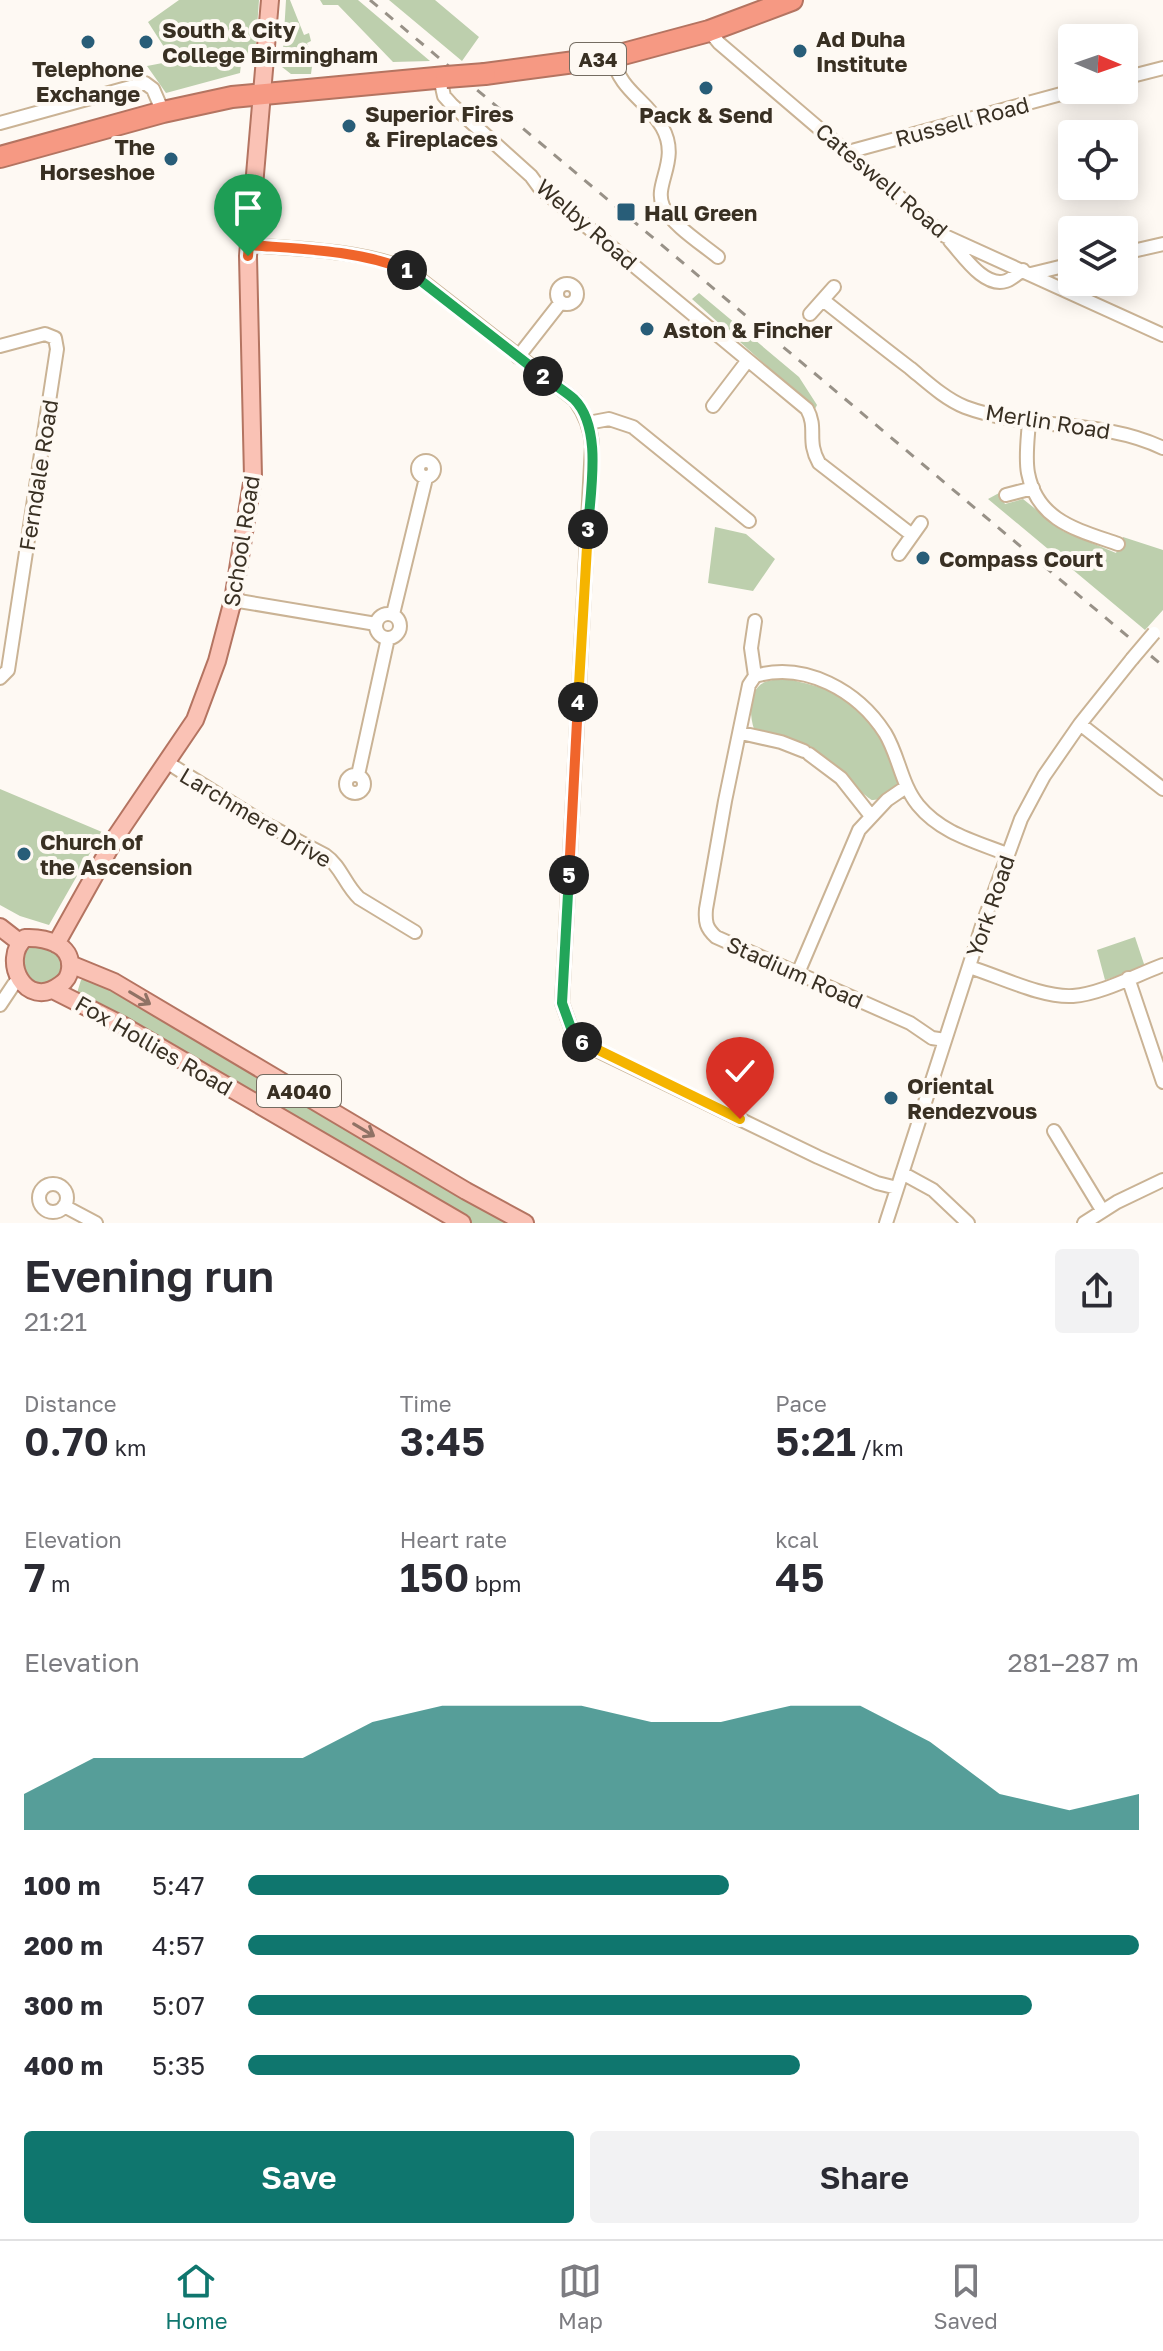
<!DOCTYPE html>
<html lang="en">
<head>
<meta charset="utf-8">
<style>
	:root { --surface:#fff; --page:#f2f2f3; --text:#2b2b33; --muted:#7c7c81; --line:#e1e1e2; --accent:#0f766e }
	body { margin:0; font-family:"Golos Text",sans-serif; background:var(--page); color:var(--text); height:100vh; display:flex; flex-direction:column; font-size:30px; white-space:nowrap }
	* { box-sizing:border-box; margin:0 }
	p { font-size:26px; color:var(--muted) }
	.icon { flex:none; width:44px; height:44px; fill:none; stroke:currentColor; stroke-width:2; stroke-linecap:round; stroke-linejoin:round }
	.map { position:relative; height:1223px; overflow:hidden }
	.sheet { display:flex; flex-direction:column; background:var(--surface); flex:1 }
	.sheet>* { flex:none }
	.needle { width:52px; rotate:92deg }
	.fabs { position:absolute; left:1058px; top:24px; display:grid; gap:16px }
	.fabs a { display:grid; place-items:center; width:80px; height:80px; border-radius:8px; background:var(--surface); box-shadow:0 4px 20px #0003; font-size:40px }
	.pin { position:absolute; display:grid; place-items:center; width:68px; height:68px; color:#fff; margin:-82px -34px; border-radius:50% 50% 50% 0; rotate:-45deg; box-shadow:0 0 8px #0007 }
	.pin .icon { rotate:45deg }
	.km { position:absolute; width:40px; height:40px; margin:-20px; border-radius:50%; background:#222; color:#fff; font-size:22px; line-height:40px; text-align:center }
	.round { display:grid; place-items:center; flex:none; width:84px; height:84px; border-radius:8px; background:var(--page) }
	.overview { display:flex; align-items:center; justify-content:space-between; height:136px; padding:0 24px }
	h1 { font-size:44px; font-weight:600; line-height:60px }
	.figures { display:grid; grid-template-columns:repeat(3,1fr); gap:12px; height:136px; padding:8px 24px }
	.figures div { display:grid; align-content:center }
	.figures b { font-size:40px; font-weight:600 }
	.figures small { font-size:22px; font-weight:400 }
	.figures p { font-size:22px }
	.chart { height:224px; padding:16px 24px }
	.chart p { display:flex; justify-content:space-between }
	.chart svg { width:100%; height:144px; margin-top:8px; fill:var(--accent); opacity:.7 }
	.button { display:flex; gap:16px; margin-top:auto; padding:16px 24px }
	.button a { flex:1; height:92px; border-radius:8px; background:var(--accent); color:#fff; font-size:32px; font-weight:600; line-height:92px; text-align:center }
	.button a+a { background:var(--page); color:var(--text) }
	ul { padding:0 24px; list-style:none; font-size:26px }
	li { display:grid; grid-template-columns:128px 96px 1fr; align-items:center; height:60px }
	li i { height:20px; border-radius:10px; background:var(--accent) }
	.dock { display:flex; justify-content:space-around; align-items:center; height:112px; border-top:2px solid var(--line); background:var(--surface); font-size:22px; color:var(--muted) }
	.dock a { display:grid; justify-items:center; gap:4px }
	.dock .active { color:var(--accent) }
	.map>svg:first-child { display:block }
	.green { fill:#bdcfad }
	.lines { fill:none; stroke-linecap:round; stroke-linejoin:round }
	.minor-casing { stroke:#cab395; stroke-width:16 }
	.major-casing { stroke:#b47461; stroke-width:20 }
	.highway-casing { stroke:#b47461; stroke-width:24 }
	.minor { stroke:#fff; stroke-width:12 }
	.major { stroke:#fac2b5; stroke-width:16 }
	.highway { stroke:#f69983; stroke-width:20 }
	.rail { stroke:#989187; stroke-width:3; stroke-dasharray:10 10; stroke-linecap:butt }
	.minor-bridge-casing { stroke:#cab395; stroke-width:16; stroke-linecap:butt }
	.highway-bridge-casing { stroke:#b47461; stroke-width:24; stroke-linecap:butt }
	.minor-bridge { stroke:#fff; stroke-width:12 }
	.highway-bridge { stroke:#f69983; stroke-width:20 }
	.oneway { stroke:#907265 }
	.split-1-casing { stroke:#fff; stroke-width:16 }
	.split-2-casing { stroke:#fff; stroke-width:16 }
	.split-3-casing { stroke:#fff; stroke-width:16 }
	.split-4-casing { stroke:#fff; stroke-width:16 }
	.split-5-casing { stroke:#fff; stroke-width:16 }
	.split-6-casing { stroke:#fff; stroke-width:16 }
	.split-7-casing { stroke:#fff; stroke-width:16 }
	.split-1 { stroke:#f0652b; stroke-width:10 }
	.split-2 { stroke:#22a559; stroke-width:10 }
	.split-3 { stroke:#22a559; stroke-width:10 }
	.split-4 { stroke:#f5b400; stroke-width:10 }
	.split-5 { stroke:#f0652b; stroke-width:10 }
	.split-6 { stroke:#22a559; stroke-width:10 }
	.split-7 { stroke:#f5b400; stroke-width:10 }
	.poi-dot { fill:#285d78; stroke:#fef9f3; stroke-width:3 }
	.labels { text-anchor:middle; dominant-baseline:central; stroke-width:8; stroke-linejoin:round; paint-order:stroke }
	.shield { fill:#fef9f3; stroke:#746c61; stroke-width:2 }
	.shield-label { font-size:20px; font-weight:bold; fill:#393023 }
	.poi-label { font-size:22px; font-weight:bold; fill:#393023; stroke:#fef9f3; text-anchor:start }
	.street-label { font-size:22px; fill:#393023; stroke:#fef9f3 }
</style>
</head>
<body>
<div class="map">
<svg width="1163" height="1223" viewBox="0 0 1163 1223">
	<rect width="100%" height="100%" fill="#fef9f3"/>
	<!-- green -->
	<path class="green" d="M179,0H259L255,56H242L240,73L166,93L147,66L173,61L148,22Z
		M286,0H290L304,35L309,33L311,41L307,43L313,59L311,74H291L282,67Z
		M320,0H358L430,61L393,62L338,5H323Z
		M389,0H435L479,37L462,61Z
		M699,293L799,377L817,405L815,409L692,299Z
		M999,493L1005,504L1023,499L1063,531L1116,553L1123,537L1163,550V610L1145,630L988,499Z
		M715,527L746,534L775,559L753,591L708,583Z
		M789,679C803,683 819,686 832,692C865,708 892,748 898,783C892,790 882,801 872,800C868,799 815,752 803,744C789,736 770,732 754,729C749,714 748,686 768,681C774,679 782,680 789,679Z
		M0,789L102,832L49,925L20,916L0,905Z
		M1135,937L1145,967L1105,980L1097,950Z
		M34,945L58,953L63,962L62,975L39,986L28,983L12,953Z
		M85,979L129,998L512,1223H470L436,1204L77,993L81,980Z"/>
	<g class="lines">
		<!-- minor casing -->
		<g class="minor-casing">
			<path id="minor" d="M709,31L719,43L945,236L1163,335
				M612,57C621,92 645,98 662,127C681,160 653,184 663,206C671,224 702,244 718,257
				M440,78L444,96L452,105L531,176L539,187L807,409C818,429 806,440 819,463L912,535
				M1124,78L1163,68
				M0,123L145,83L153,89L163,112
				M848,152L1076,90
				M950,241C963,255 984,288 1006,281C1012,279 1018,273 1023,270
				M249,245C301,249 358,250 407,269L575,400C585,414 591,428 592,446L562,1003L571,1028L584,1044L818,1157L877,1183L897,1188
				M1124,253L1163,244
				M1031,274L1072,264
				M557 294a10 10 0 1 1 20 0a10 10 0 1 1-20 0Z
				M823,300C852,323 881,346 910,368C927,382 945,399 965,407C1029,431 1101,418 1163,448
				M810,314L834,287
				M0,346L45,334L55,338L57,349L8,670L0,678
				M518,357L561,302
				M713,406L748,360
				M1029,421C1028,438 1025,457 1028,473C1037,521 1078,530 1118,544
				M588,423L609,419L633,427L749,521
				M418 469a8 8 0 1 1 16 0a8 8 0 1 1-16 0Z
				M1006,495L1033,488
				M899,554L921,523
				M233,600L376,624
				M376 626a12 12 0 1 1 24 0a12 12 0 1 1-24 0Z
				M393,614L426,478
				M755,676L751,648L755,621
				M1080,724L1163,789
				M741,733L781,742L804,751
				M809,754L841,778L871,816
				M168,763L262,822L325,855C341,866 345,885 359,898L415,932
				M346 784a9 9 0 1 1 18 0a9 9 0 1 1-18 0Z
				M358,775L388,638
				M969,967C999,976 1042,998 1073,996C1101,994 1136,975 1163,965
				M798,973L859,830L887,800L906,787
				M1128,978L1163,1082
				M0,1005L14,984
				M945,1040L932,1038L910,1023L716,937C706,928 705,922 706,909L725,801L749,685L755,676C805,661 858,691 885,733C899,756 901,784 918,805C941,833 974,841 1007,854
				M1054,1131L1102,1210
				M902,1173L933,1190L968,1223
				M39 1198a14 14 0 1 1 28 0a14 14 0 1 1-28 0Z
				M64,1206L96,1223
				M886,1223L982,926L1021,819L1044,776L1080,724L1132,659
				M1084,1223L1117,1202L1163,1180"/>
		</g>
		<!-- major casing -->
		<g class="major-casing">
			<path id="major" d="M0,927L18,941
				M25,938C45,937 73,944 70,969C69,977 66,981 60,985C25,1011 0,959 25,938Z
				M56,944L117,835L195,720L217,661L233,600L253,477L248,256L270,0
				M70,964L114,982L466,1191L525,1223
				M53,990L122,1025L462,1223"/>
		</g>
		<!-- highway casing -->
		<g class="highway-casing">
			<path id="highway" d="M485,74L612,57L709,31L792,0
				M0,157L163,112L232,97L446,77"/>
		</g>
		<!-- minor -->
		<use href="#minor" class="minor"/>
		<!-- major -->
		<use href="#major" class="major"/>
		<!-- highway -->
		<use href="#highway" class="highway"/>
		<!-- rail -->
		<path class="rail" d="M370,0L1163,666"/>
		<!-- minor-bridge casing -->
		<g class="minor-bridge-casing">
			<path id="minor-bridge" d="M1132,659L1154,633"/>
		</g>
		<!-- highway-bridge casing -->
		<g class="highway-bridge-casing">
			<path id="highway-bridge" d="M446,77L485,74"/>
		</g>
		<!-- minor-bridge -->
		<use href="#minor-bridge" class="minor-bridge"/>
		<!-- highway-bridge -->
		<use href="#highway-bridge" class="highway-bridge"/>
	</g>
	<!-- one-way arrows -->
	<defs><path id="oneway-shaft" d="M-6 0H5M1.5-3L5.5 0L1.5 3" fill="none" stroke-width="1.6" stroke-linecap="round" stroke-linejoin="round" transform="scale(2)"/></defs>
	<g class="oneway">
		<use href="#oneway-shaft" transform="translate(140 998) rotate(31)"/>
		<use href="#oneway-shaft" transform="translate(364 1130) rotate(31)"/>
	</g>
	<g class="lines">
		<!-- split-1 casing -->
		<g class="split-1-casing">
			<path id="split-1" d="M248,256L249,245C301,249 358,250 407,270"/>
		</g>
		<!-- split-2 casing -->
		<g class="split-2-casing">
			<path id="split-2" d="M407,270L543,376"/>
		</g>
		<!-- split-3 casing -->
		<g class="split-3-casing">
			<path id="split-3" d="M543,376C553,384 565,391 574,399C603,428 590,492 588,529"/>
		</g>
		<!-- split-4 casing -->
		<g class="split-4-casing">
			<path id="split-4" d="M578,702L588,529"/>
		</g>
		<!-- split-5 casing -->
		<g class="split-5-casing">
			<path id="split-5" d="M569,875L578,702"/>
		</g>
		<!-- split-6 casing -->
		<g class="split-6-casing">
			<path id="split-6" d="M569,875L562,1003L571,1028L582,1042"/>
		</g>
		<!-- split-7 casing -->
		<g class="split-7-casing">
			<path id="split-7" d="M582,1042L740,1119"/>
		</g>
		<!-- split-1 -->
		<use href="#split-1" class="split-1"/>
		<!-- split-2 -->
		<use href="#split-2" class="split-2"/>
		<!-- split-3 -->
		<use href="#split-3" class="split-3"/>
		<!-- split-4 -->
		<use href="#split-4" class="split-4"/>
		<!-- split-5 -->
		<use href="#split-5" class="split-5"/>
		<!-- split-6 -->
		<use href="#split-6" class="split-6"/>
		<!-- split-7 -->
		<use href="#split-7" class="split-7"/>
	</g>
	<!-- markers -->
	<g class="poi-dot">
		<circle cx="88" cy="42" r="8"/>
		<circle cx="146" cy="42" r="8"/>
		<circle cx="800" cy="51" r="8"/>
		<circle cx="706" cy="88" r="8"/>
		<circle cx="349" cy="126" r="8"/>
		<circle cx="171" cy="159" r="8"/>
		<rect x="616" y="202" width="20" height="20" rx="4"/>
		<circle cx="647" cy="329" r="8"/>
		<circle cx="923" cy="558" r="8"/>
		<circle cx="24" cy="854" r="8"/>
		<circle cx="891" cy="1098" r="8"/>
	</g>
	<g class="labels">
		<!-- shield labels -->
		<g class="shield">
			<rect x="570" y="43" width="56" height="32" rx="6"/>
			<rect x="257" y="1075" width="84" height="32" rx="6"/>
		</g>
		<g class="shield-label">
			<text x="598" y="59">A34</text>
			<text x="299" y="1091">A4040</text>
		</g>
		<!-- poi labels -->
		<g class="poi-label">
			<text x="162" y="29">South &amp; City<tspan x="162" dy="25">College Birmingham</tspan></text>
			<text x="816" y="38">Ad Duha<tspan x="816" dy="25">Institute</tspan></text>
			<text x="88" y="68" text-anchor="middle">Telephone<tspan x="88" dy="25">Exchange</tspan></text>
			<text x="365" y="113">Superior Fires<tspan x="365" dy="25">&amp; Fireplaces</tspan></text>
			<text x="706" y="114" text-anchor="middle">Pack &amp; Send</text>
			<text x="155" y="146" text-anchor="end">The<tspan x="155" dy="25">Horseshoe</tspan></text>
			<text x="644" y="212">Hall Green</text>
			<text x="663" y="329">Aston &amp; Fincher</text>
			<text x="939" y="558">Compass Court</text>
			<text x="40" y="841">Church of<tspan x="40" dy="25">the Ascension</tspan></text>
			<text x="907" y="1085">Oriental<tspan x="907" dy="25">Rendezvous</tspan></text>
		</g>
		<!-- street labels -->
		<g class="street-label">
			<text transform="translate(962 121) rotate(-15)">Russell Road</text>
			<text transform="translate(882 180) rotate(40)">Cateswell Road</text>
			<text transform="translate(587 224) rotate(41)">Welby Road</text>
			<text transform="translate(1048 421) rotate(9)">Merlin Road</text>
			<text transform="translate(38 475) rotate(-81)">Ferndale Road</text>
			<text transform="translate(241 541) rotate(-81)">School Road</text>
			<text transform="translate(256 817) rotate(31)">Larchmere Drive</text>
			<text transform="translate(990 906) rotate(-71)">York Road</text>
			<text transform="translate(795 972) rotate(24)">Stadium Road</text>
			<text transform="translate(154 1045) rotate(30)">Fox Hollies Road</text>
		</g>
	</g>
</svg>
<div class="fabs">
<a><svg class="needle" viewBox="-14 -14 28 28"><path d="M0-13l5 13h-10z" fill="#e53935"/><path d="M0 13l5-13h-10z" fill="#7c7c81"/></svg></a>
<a><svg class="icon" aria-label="locate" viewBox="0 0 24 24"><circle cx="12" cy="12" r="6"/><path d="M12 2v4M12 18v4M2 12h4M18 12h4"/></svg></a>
<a><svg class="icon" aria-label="layers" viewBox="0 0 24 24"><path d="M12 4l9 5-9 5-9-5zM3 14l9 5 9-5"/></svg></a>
</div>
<div class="pin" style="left:248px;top:256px;background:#1e9e55"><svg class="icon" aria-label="arrive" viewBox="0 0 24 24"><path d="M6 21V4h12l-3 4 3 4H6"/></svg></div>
<div class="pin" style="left:740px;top:1119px;background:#d93025"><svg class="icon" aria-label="check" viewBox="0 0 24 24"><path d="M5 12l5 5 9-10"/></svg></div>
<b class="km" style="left:407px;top:270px">1</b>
<b class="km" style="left:543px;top:376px">2</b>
<b class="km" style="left:588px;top:529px">3</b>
<b class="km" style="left:578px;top:702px">4</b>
<b class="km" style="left:569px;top:875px">5</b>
<b class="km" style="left:582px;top:1042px">6</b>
</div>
<section class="sheet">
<div class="overview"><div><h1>Evening run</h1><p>21:21</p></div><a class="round"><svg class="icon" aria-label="share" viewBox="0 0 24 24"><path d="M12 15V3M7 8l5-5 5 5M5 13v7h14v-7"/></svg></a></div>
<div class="figures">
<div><p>Distance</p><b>0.70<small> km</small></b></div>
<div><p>Time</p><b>3:45</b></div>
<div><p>Pace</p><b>5:21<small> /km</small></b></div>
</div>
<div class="figures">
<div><p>Elevation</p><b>7<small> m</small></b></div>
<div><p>Heart rate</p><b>150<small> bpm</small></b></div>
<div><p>kcal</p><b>45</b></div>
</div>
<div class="chart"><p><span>Elevation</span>281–287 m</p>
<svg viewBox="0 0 160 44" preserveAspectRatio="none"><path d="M0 44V33L10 22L20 22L30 22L40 22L50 11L60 6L70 6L80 6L90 11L100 11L110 6L120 6L130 17L140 33L150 38L160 33V44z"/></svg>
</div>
<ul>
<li><b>100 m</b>5:47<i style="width:54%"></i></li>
<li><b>200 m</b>4:57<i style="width:100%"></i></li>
<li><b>300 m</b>5:07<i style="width:88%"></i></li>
<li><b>400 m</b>5:35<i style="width:62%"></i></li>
</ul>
<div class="button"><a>Save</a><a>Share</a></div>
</section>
<nav class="dock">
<a class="active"><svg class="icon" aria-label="home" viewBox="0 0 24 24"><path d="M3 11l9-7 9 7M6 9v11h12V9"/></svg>Home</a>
<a><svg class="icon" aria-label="map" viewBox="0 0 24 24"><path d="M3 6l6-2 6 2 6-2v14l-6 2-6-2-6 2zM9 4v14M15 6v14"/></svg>Map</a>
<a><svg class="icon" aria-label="saved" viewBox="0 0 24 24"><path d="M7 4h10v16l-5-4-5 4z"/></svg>Saved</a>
</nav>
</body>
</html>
